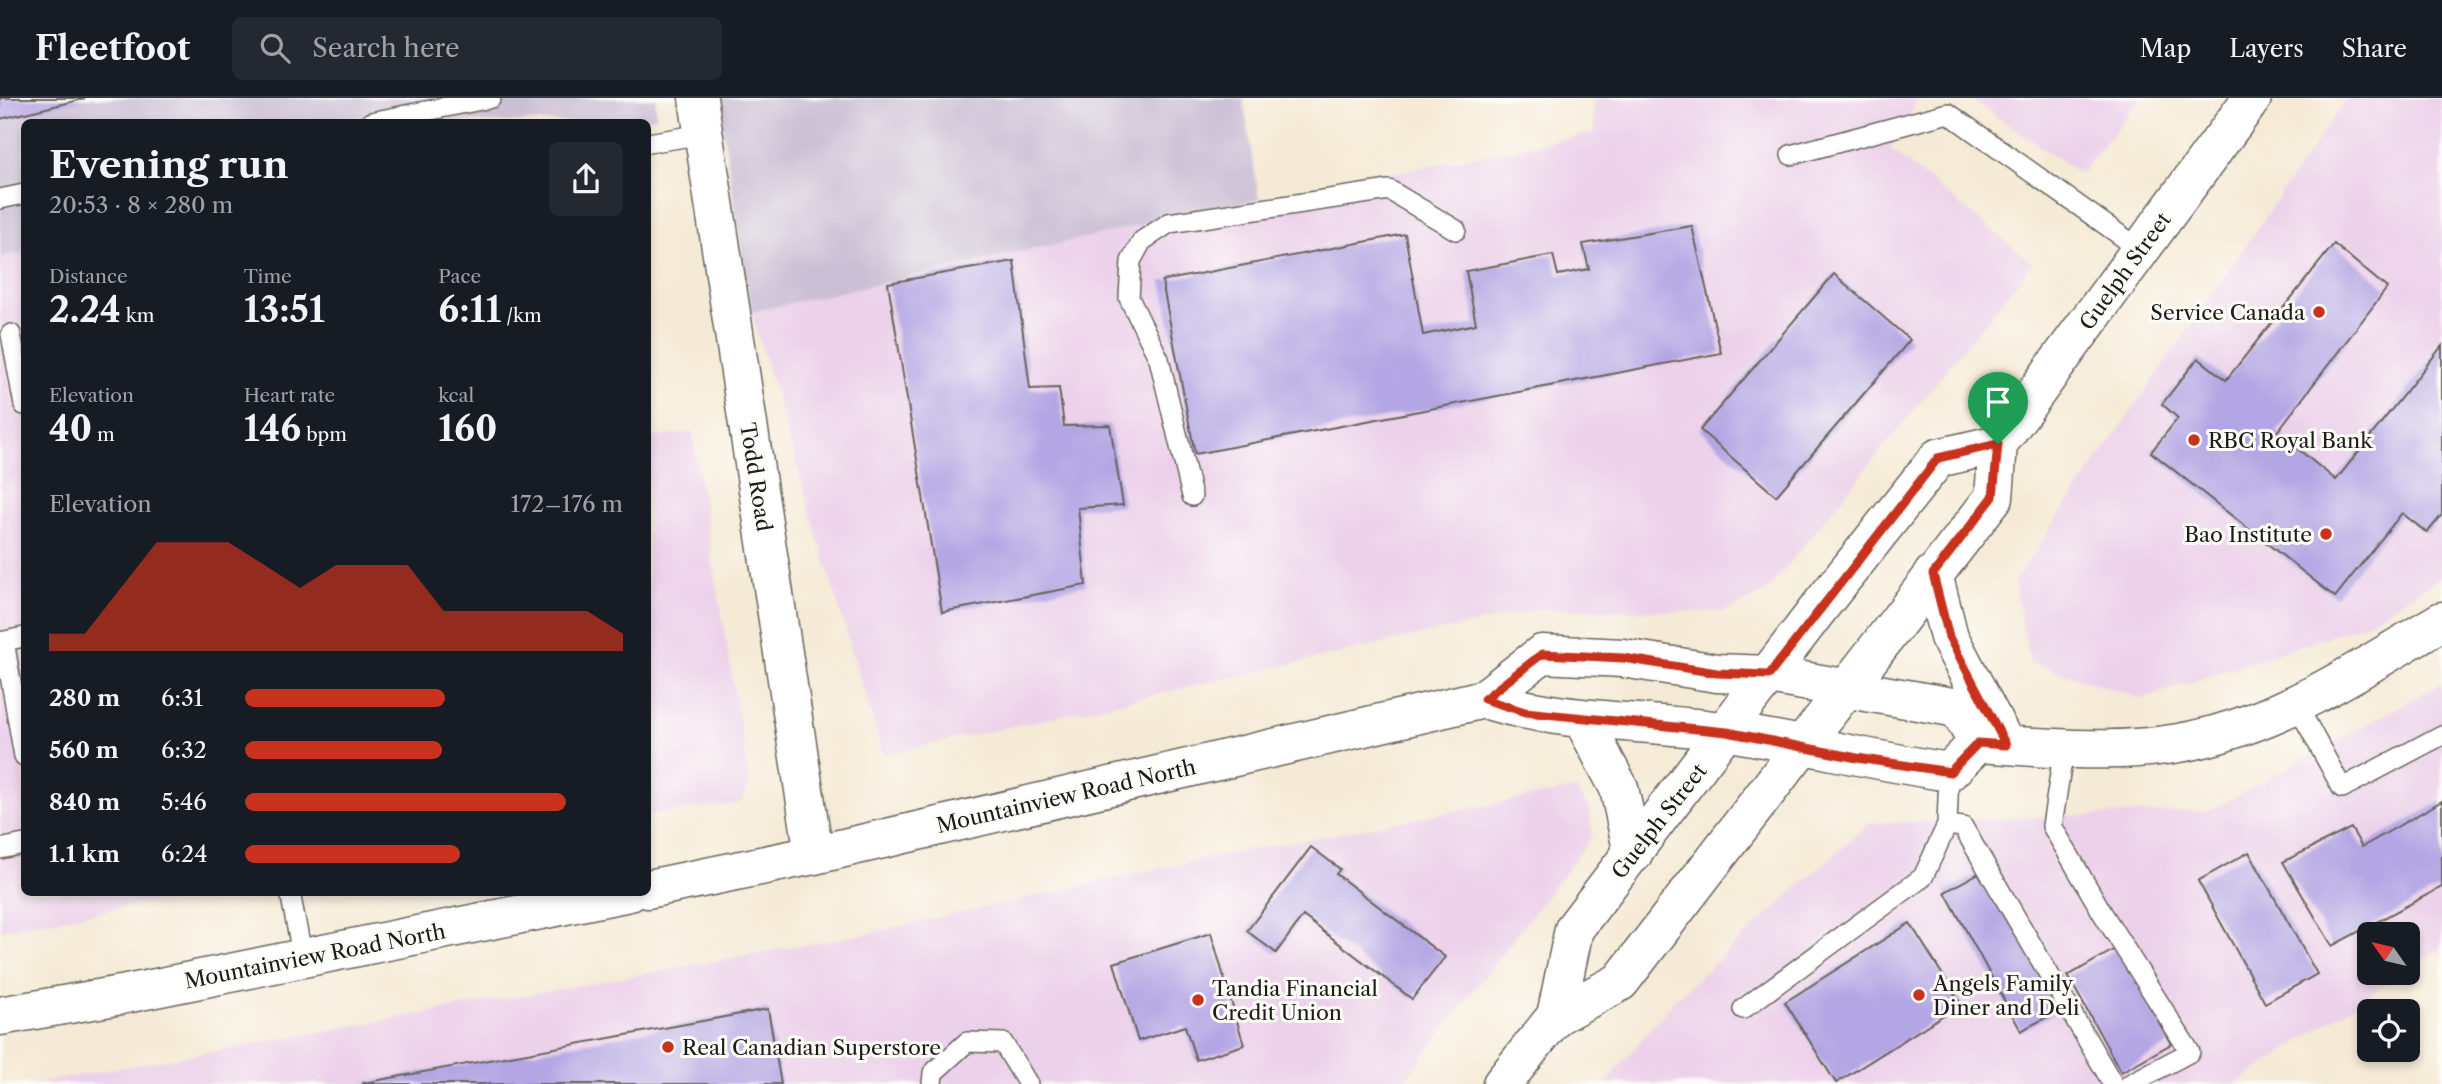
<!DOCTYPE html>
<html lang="en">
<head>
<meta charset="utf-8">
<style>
	:root { --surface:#171b24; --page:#242831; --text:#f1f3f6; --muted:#9ea1a6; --line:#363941; --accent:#c8321e }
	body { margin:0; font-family:"Libre Caslon Text",serif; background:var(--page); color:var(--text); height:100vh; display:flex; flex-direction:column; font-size:26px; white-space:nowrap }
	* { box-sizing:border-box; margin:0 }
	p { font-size:23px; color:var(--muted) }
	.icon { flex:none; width:38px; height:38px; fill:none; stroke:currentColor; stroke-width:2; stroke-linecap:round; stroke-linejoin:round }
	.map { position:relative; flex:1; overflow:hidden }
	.drawer { position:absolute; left:21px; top:21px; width:630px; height:777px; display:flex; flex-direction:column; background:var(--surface); border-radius:10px; box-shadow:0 4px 10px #0003 }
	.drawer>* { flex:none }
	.needle { width:46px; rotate:304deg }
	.controls { position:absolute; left:2357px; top:824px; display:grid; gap:14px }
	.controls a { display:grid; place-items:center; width:63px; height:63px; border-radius:10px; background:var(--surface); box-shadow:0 4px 10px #0003; font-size:35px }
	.pin { position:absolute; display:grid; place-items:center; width:60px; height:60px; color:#fff; margin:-72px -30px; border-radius:50% 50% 50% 0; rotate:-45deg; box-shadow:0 0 7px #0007 }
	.pin .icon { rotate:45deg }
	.round { display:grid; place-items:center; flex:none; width:74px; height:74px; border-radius:10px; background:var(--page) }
	.headline { display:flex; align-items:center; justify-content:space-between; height:119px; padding:0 28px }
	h1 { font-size:38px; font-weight:800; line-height:52px }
	.metrics { display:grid; grid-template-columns:repeat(3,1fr); gap:10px; height:119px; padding:7px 28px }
	.metrics div { display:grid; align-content:center }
	.metrics b { font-size:35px; font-weight:800 }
	.metrics small { font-size:19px; font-weight:400 }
	.metrics p { font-size:19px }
	.chart { height:196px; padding:14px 28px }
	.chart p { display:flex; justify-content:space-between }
	.chart svg { width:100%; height:126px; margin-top:7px; fill:var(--accent); opacity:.7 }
	ul { padding:0 28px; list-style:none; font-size:23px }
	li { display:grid; grid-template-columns:112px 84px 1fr; align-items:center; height:52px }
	li i { height:18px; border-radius:9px; background:var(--accent) }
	header { display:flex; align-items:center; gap:42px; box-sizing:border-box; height:98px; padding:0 35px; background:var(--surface); border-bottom:2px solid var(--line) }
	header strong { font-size:33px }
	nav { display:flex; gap:38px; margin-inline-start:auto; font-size:24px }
	.search { width:490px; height:63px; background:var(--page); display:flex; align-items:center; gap:18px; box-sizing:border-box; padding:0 24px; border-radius:10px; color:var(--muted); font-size:26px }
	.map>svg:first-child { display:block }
	.built { fill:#ecd1ea }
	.industrial { fill:#cbbfd5 }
	.building { fill:#b3a6e4 }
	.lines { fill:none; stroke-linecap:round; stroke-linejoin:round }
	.lane-casing { stroke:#68645d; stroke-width:22 }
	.street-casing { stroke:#68645d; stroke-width:41 }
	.secondary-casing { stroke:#68645d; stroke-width:41 }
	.primary-casing { stroke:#68645d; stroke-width:41 }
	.lane { stroke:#fff; stroke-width:19 }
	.street { stroke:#fff; stroke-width:38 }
	.secondary { stroke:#fff; stroke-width:38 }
	.primary { stroke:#fff; stroke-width:38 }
	.route-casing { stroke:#fff; stroke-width:14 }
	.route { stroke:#c8321e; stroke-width:9 }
	.poi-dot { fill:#c8321e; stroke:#fdfcf7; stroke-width:2.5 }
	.labels { text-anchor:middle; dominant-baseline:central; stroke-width:6; stroke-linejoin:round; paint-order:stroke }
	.street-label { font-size:21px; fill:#1c1c1c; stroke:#fdfcf7 }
	.poi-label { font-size:21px; fill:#1c1c1c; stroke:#fdfcf7; text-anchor:start }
</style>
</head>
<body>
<header>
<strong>Fleetfoot</strong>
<div class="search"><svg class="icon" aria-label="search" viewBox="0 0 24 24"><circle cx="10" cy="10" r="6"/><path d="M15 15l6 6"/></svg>Search here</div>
<nav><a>Map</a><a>Layers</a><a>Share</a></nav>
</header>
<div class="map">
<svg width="2442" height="986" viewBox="0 0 2442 986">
	<rect width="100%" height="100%" fill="#fdfcf7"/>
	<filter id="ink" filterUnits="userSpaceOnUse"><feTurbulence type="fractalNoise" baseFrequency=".0143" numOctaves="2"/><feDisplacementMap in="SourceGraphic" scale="14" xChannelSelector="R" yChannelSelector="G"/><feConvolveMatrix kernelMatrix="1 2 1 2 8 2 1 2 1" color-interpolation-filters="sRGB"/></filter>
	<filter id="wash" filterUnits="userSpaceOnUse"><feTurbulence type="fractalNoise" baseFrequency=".00686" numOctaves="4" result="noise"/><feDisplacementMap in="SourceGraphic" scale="28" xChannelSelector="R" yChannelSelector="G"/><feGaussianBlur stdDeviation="1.57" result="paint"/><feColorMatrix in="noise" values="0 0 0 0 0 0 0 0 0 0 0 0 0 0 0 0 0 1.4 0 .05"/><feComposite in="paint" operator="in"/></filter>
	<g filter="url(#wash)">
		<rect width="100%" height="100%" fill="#f5ead5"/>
		<!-- built -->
		<path class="built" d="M1593,0H1919L1890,51L2033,165L1766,494L1725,514L1539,511L883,657L751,214L1259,101L1594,35Z
			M1970,0H2141L2080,76Z
			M2347,0H2442V478L2367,525L2142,601L2030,564L2014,484Z
			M24,154V794L200,795L0,832V159Z
			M692,334L750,688L740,705L648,717V340Z
			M2442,585V849L2408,871V836H2370V875H2402L2235,986H1605L1675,901L1869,725L2209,713Z
			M1575,691L1590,711L1592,739L1402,986H31L865,836L1215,758Z"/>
		<!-- industrial -->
		<path class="industrial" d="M0,0H656V19L629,24H24V154L0,159Z
			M718,0H1243L1259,101L751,214Z"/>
		<g id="blocks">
			<!-- building -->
			<path class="building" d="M0,0H84V1L0,21Z
				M1692,128L1721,255L1195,356L1162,183L1405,136L1423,237L1476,226L1466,173L1553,157L1558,177L1589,171L1583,146Z
				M2334,146L2387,190L2277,334L2336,382L2442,248V417L2427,435L2402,415L2335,499L2151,354L2178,320L2162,306L2198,260L2226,282Z
				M1014,163L1030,291L1059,290L1064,328L1110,327L1123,407L1078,410L1086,487L942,514L888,185Z
				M1834,176L1910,242L1776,398L1700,332Z
				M2442,703V789L2332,848L2283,764L2351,730L2362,749Z
				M1311,749L1340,771L1336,776L1445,859L1412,901L1303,818L1276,855L1247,833Z
				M2249,754L2317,876L2265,905L2198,783Z
				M1986,771L2062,911L2021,933L1945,794Z
				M1910,825L1961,906L1836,985L1785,904Z
				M1211,835L1244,947L1196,962L1185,928L1138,943L1114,865Z
				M2117,850L2171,946L2121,974L2068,878Z
				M768,911L781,986H363V985Z"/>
		</g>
	</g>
	<g filter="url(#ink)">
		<use href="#blocks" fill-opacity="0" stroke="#68645d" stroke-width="2"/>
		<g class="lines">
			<!-- lane casing -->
			<g class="lane-casing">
				<path id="lane" d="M371,24L491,0
					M648,45L703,36
					M1791,57L1948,15L2141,152
					M0,101L24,96
					M11,236L24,307
					M1192,398L1159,261L1129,200L1131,163L1142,143L1169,125L1389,92L1456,132
					M4,543L24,658
					M0,544L24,539
					M2297,607L2342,690L2442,637
					M2064,650L2052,728L2103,816L2190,954L2130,986
					M1947,727L1963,729L2113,986
					M0,751L24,746
					M290,794L303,861
					M1743,911L1923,779L1947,727L1949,674
					M932,986L933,975L967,944L1003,945L1028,986"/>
			</g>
			<!-- street casing -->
			<g class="street-casing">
				<path id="street" d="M698,0L814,757"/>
			</g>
			<!-- secondary casing -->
			<g class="secondary-casing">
				<path id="secondary" d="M1933,476L1949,539L2000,636
					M1484,601C1563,626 1646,622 1728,634C1802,645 1875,663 1949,674L1978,645C2057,651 2141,659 2218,636C2299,613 2370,565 2442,523
					M1582,620L1619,690L1633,756
					M648,791L814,757L1484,601L1542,556L1623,560L1717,575L1769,577L1958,610L1978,645
					M0,918L121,897L630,794"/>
			</g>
			<!-- primary casing -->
			<g class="primary-casing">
				<path id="primary" d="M1556,918L1574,831L1815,515L1938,360L1998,346
					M1502,986L1556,918L1620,884L1994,399L1998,346L2252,0"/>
			</g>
			<!-- lane -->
			<use href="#lane" class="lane"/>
			<!-- street -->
			<use href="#street" class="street"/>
			<!-- secondary -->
			<use href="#secondary" class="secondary"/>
			<!-- primary -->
			<use href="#primary" class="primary"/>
		</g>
	</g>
	<g class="lines" filter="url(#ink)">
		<!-- route casing -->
		<g class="route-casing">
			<path id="route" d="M1998,346L1993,399L1933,476L1949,539L2006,647L1978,645L1950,674L1857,660L1727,634L1525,614L1484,601L1542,556L1623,560L1717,575L1769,577L1938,360Z"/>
		</g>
		<!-- route -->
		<use href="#route" class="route"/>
	</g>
	<!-- markers -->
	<g class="poi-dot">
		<circle cx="2319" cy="214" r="7"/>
		<circle cx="2194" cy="342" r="7"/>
		<circle cx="2326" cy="436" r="7"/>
		<circle cx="1919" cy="897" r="7"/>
		<circle cx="1198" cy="902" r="7"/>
		<circle cx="668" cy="949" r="7"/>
	</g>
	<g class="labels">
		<!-- street labels -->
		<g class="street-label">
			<text transform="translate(2125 173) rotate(-54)">Guelph Street</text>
			<text transform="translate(756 379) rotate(81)">Todd Road</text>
			<text transform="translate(1066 698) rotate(-13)">Mountainview Road North</text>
			<text transform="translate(1659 723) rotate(-52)">Guelph Street</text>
			<text transform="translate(315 858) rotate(-11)">Mountainview Road North</text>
		</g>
		<!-- poi labels -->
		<g class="poi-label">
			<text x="2305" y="214" text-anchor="end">Service Canada</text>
			<text x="2208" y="342">RBC Royal Bank</text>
			<text x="2312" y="436" text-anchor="end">Bao Institute</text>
			<text x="1933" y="885">Angels Family<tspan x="1933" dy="24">Diner and Deli</tspan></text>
			<text x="1212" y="890">Tandia Financial<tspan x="1212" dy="24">Credit Union</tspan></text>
			<text x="682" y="949">Real Canadian Superstore</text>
		</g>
	</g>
</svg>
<div class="controls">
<a><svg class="needle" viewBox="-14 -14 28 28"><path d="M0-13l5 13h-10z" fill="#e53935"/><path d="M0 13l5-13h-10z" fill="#9ea1a6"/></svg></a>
<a><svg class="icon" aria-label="locate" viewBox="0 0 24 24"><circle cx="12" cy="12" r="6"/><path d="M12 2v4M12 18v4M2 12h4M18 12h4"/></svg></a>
</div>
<div class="pin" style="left:1998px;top:346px;background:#1e9e55"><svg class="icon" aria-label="arrive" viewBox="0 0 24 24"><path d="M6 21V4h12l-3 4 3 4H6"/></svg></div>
<section class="drawer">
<div class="headline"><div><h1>Evening run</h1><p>20:53 · 8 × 280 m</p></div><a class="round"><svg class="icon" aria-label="share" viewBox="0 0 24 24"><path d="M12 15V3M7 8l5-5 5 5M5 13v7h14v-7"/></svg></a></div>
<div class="metrics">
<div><p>Distance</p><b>2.24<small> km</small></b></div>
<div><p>Time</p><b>13:51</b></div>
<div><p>Pace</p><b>6:11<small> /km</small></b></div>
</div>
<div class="metrics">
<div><p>Elevation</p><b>40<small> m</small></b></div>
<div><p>Heart rate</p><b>146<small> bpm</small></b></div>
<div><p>kcal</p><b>160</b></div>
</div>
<div class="chart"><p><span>Elevation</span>172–176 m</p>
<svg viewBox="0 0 160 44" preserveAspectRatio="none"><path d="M0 44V38L10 38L20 22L30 6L40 6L50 6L60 14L70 22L80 14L90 14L100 14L110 30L120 30L130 30L140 30L150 30L160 38V44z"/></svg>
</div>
<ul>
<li><b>280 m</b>6:31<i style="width:53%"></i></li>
<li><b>560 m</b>6:32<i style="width:52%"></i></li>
<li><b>840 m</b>5:46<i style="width:85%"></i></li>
<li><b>1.1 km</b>6:24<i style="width:57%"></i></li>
</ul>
</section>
</div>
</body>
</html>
